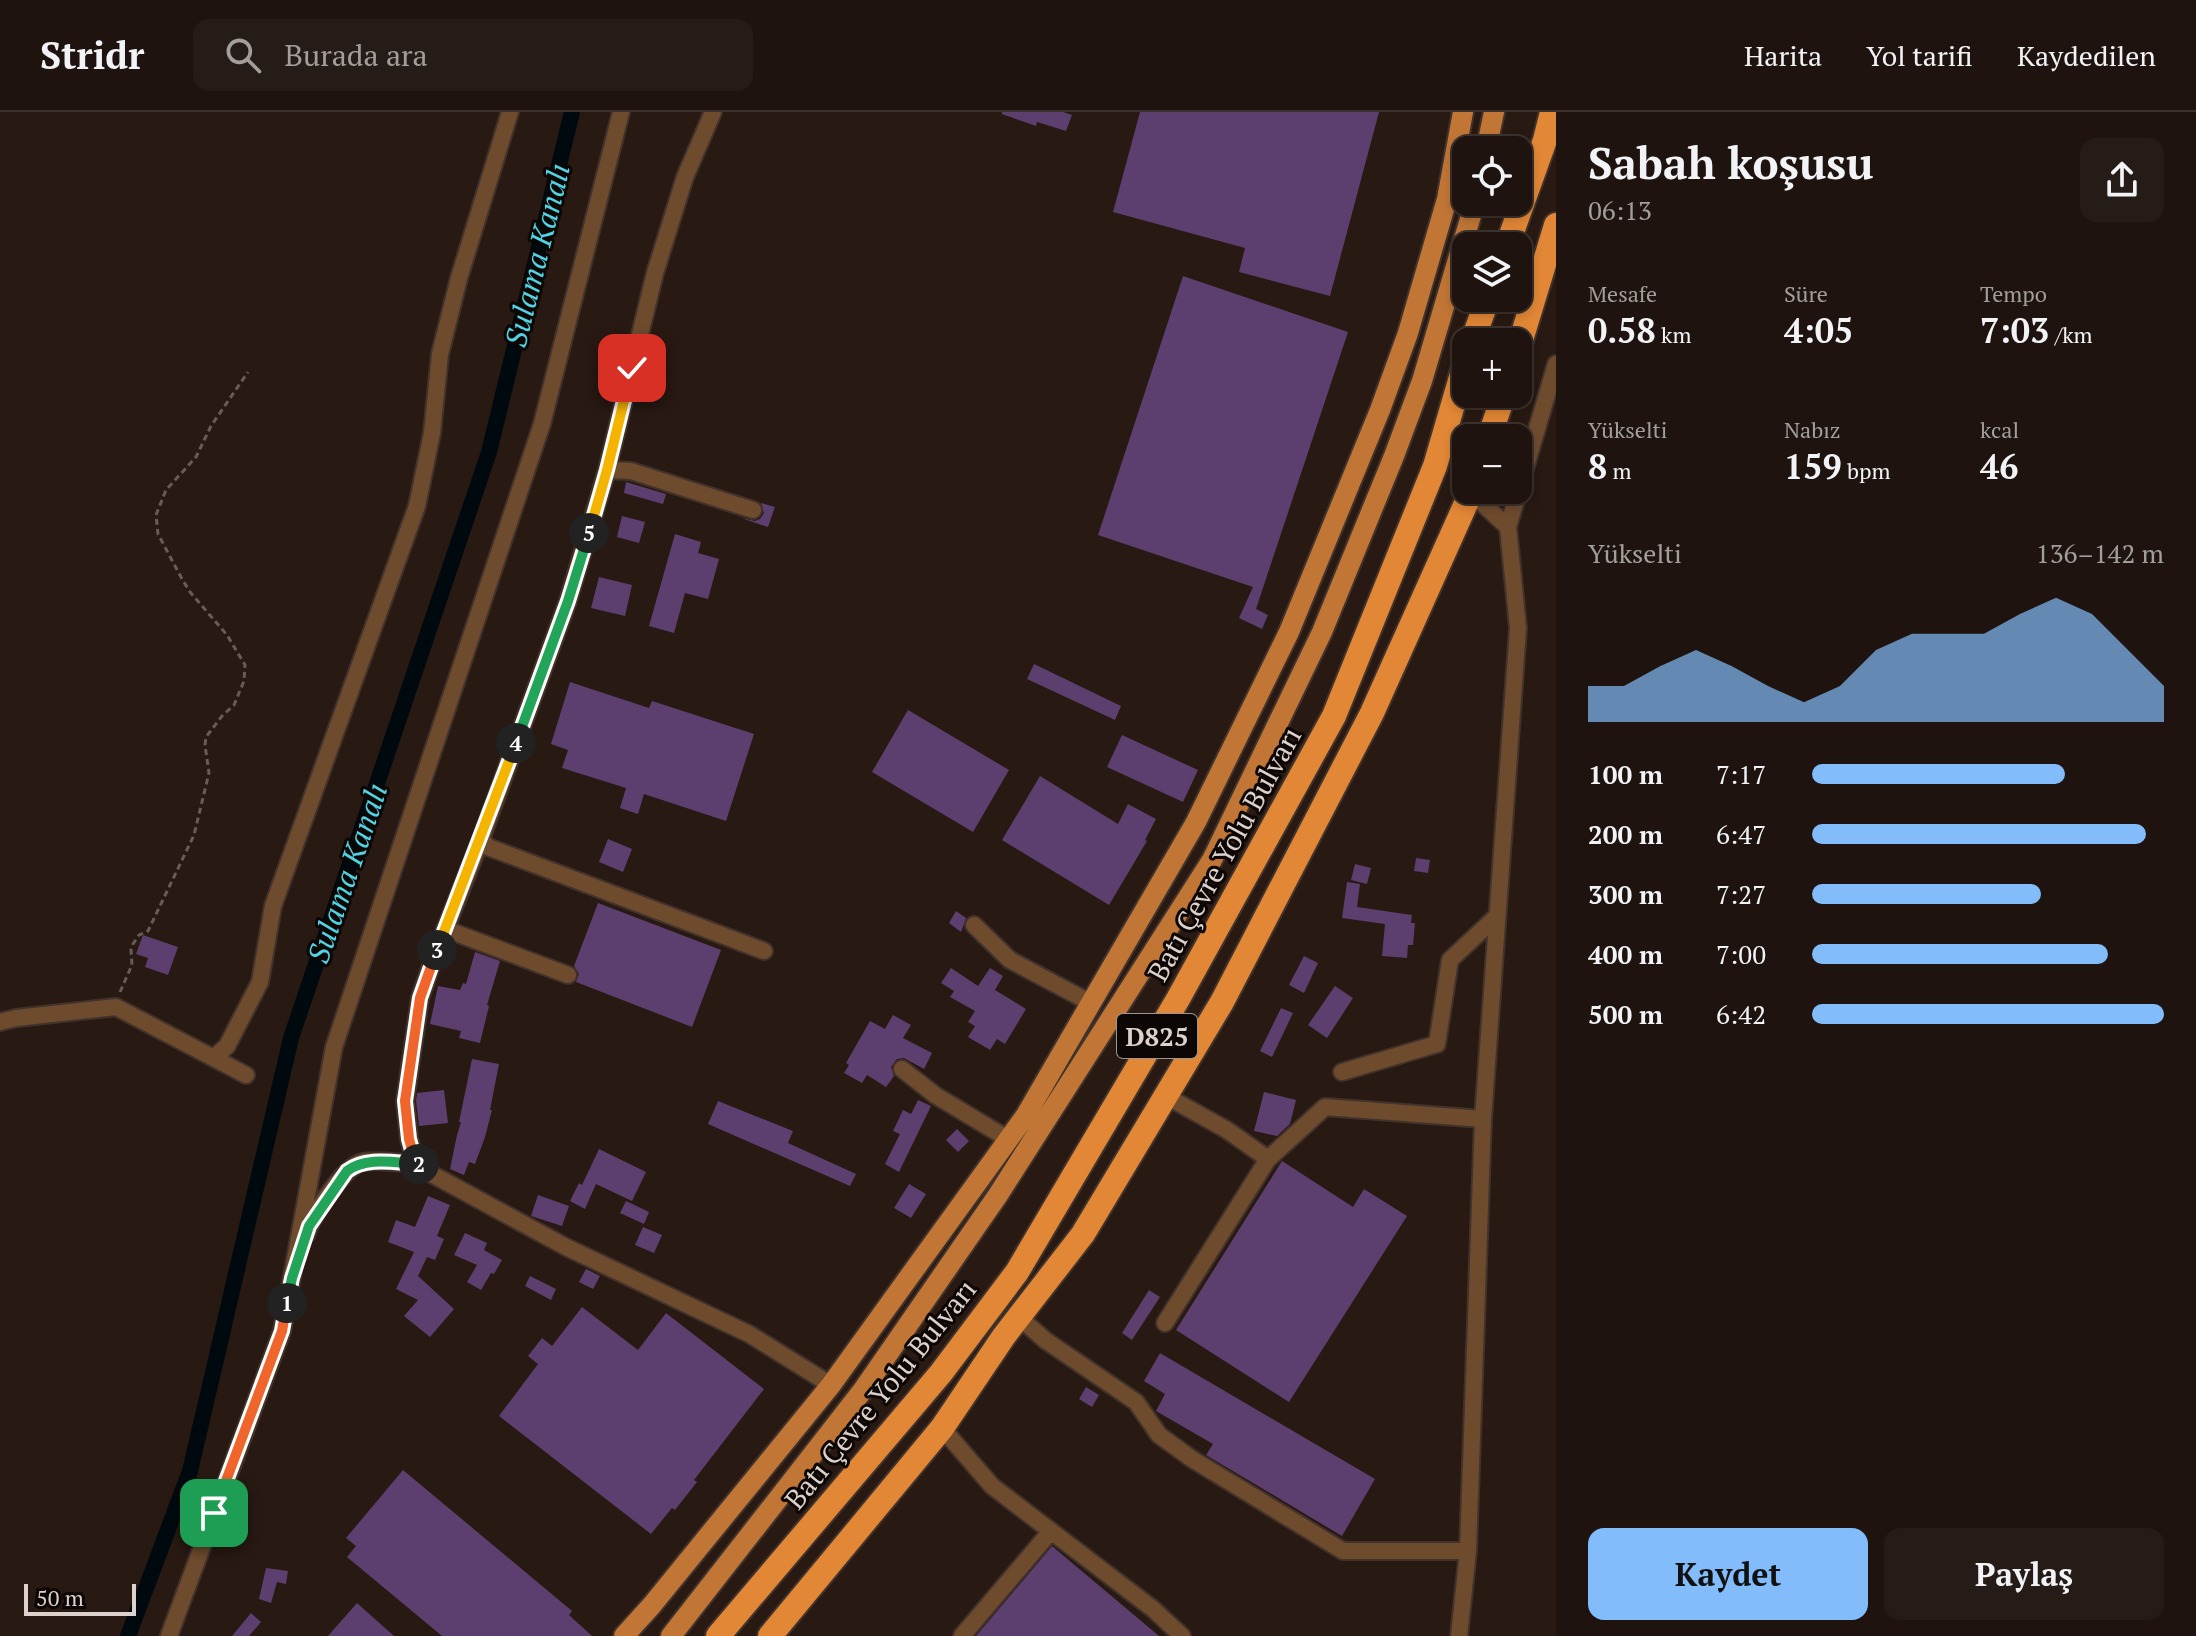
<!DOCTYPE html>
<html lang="tr">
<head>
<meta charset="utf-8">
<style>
	:root { --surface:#1e130e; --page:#261c17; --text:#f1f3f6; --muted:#a19e9e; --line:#3c322e; --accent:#82bcfa }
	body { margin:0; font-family:"PT Serif",serif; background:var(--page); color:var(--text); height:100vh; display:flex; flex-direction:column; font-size:30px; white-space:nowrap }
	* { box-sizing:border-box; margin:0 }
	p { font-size:26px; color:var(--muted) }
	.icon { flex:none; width:44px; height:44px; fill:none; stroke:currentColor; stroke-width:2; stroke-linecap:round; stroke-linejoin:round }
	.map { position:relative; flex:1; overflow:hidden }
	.side { display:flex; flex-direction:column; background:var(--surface); width:640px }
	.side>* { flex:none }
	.fabs { position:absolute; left:1452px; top:24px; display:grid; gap:16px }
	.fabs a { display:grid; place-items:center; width:80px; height:80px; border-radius:16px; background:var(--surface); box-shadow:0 4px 12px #0003,0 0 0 2px var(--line); font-size:40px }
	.scale { position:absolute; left:24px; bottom:20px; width:112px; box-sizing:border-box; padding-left:8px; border:4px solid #dcd1cc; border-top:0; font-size:22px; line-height:28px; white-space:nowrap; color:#dcd1cc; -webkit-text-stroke:6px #0c0604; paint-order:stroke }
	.pin { position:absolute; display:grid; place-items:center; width:68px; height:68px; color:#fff; margin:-34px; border-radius:16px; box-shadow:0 4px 12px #0006 }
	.km { position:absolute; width:40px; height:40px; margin:-20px; border-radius:50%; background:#222; color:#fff; font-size:22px; line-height:40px; text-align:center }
	.round { display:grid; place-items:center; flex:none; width:84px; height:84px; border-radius:16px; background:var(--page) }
	.head { display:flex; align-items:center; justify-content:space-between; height:136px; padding:0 32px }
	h1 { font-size:44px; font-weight:800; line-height:60px }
	.figures { display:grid; grid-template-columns:repeat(3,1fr); gap:12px; height:136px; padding:8px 32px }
	.figures div { display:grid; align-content:center }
	.figures b { font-size:34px; font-weight:800 }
	.figures small { font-size:22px; font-weight:400 }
	.figures p { font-size:22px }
	.chart { height:224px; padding:16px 32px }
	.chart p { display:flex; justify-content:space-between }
	.chart svg { width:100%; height:144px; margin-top:8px; fill:var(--accent); opacity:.7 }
	.cta { display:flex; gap:16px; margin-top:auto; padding:16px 32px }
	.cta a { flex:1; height:92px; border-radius:16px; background:var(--accent); color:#111; font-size:32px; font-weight:800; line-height:92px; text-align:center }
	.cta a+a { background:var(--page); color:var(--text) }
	ul { padding:0 32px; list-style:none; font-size:26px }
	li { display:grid; grid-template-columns:128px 96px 1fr; align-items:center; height:60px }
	li i { height:20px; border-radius:10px; background:var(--accent) }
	header { display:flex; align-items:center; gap:48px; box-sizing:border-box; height:112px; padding:0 40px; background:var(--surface); border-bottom:2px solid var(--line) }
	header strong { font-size:38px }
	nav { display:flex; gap:44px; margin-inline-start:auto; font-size:28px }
	.search { width:560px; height:72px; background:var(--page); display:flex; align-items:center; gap:20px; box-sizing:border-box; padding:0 28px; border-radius:16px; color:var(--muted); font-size:30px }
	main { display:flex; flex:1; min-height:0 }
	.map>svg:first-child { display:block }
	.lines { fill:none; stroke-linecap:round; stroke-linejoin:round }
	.canal { stroke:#000a0e; stroke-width:16 }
	.building { fill:#5c3f6f }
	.minor-casing { stroke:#41332c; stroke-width:20 }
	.major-casing { stroke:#41332c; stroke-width:24 }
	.highway-casing { stroke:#41332c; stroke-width:28 }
	.path { stroke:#695c56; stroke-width:3; stroke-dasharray:6 4; stroke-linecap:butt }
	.minor { stroke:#6f4b2e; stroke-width:16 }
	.major { stroke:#c17636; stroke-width:20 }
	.highway { stroke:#e28736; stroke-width:24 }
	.split-1-casing { stroke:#fff; stroke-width:16 }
	.split-2-casing { stroke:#fff; stroke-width:16 }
	.split-3-casing { stroke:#fff; stroke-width:16 }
	.split-4-casing { stroke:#fff; stroke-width:16 }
	.split-5-casing { stroke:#fff; stroke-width:16 }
	.split-6-casing { stroke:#fff; stroke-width:16 }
	.split-1 { stroke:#f0652b; stroke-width:10 }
	.split-2 { stroke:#22a559; stroke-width:10 }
	.split-3 { stroke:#f0652b; stroke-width:10 }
	.split-4 { stroke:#f5b400; stroke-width:10 }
	.split-5 { stroke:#22a559; stroke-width:10 }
	.split-6 { stroke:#f5b400; stroke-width:10 }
	.labels { text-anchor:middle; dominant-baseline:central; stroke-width:6; stroke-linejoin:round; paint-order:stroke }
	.shield { fill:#0c0604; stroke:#9e9490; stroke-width:2 }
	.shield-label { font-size:26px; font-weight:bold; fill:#dcd1cc }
	.street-label { font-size:28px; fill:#dcd1cc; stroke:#0c0604 }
	.water-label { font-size:30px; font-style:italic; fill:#50d3e4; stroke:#0c0604 }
</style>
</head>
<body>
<header>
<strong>Stridr</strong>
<div class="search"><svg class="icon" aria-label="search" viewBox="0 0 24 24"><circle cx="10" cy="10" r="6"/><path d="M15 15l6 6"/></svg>Burada ara</div>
<nav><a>Harita</a><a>Yol tarifi</a><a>Kaydedilen</a></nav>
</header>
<main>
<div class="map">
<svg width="1556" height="1524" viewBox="0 0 1556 1524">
	<rect width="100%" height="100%" fill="#281912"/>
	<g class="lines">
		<!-- canal -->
		<path class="canal" d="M128,1524L190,1359L291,926L489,340L572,0"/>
	</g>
	<!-- building -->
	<path class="building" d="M1002,0H1063L1072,3L1066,19L1037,10L1036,14L1002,2Z
		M1140,0H1379L1330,184L1239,160L1245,136L1113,100Z
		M1183,164L1348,220L1256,497L1268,503L1262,517L1239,506L1253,475L1098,423Z
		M626,370L666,382L663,392L624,381Z
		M761,391L775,395L768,415L741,406L755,409L760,407L764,401Z
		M622,404L645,410L639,431L617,425Z
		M675,422L701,430L698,441L719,447L708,487L685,481L674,521L649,514Z
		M599,465L632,473L625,504L591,496Z
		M1034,552L1121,594L1115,608L1027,567Z
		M570,570L649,596L652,589L754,622L726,709L644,682L638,702L620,696L626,676L562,656L568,638L551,632Z
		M908,598L1009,658L973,720L872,660Z
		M1122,623L1198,658L1183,690L1107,655Z
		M1040,664L1118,712L1128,692L1156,707L1145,728L1147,729L1109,793L1002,728Z
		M608,727L632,737L623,760L599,750Z
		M1416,746L1430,748L1428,761L1414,759Z
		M1355,752L1371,756L1367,772L1351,768Z
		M1347,770L1360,772L1357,795L1412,803L1411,811H1415L1413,833H1408L1407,846L1382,844L1385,812L1342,806Z
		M598,791L721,838L692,915L576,870L579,862L574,854Z
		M956,799L966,806L961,820L949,811Z
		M143,823L178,835L168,863L145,855L148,846L136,842Z
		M475,840L500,849L487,893L489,894L480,931L459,926L461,919L430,912L438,874L460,878L463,871L466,872Z
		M1304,844L1318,851L1304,881L1289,873Z
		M951,856L978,874L990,856L1003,864L995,878L1026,897L1005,932L997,927L990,938L968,925L975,914L968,910L975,899L950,885L954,879L941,871Z
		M1335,874L1353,886L1327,926L1308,913Z
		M1281,896L1293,901L1272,945L1260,939Z
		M893,903L911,913L903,926L932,941L924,957L904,946L897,947L891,955L894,964L886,975L867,963L862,971L844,961L849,953L846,951L870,909L885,917Z
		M472,947L499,952L490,998H492L485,1025L475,1052L469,1050L464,1063L450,1057L457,1023L461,1010H459Z
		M444,978L448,1011L419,1014L416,989L417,981Z
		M1264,980L1296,988L1290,1012L1277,1024L1254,1019Z
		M918,988L931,994L899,1060L885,1052L900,1022L893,1019L903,998L911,1002Z
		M718,989L793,1019L788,1031L856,1062L850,1074L708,1012Z
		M957,1017L969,1029L958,1040L946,1028Z
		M599,1037L646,1060L632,1089L596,1072L585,1097L570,1089L579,1071L582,1073Z
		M1282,1049L1353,1095L1364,1077L1407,1104L1289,1290L1176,1218Z
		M909,1072L926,1082L911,1106L894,1096Z
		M538,1083L569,1094L562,1114L531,1104Z
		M428,1084L450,1093L437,1124L444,1127L435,1148L427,1145L418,1164L454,1197L430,1225L404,1204L418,1188L396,1177L414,1140L388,1130L396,1108L415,1115Z
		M626,1089L649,1100L644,1112L620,1101Z
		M643,1115L662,1123L654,1141L635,1133Z
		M465,1121L487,1131L484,1138L502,1148L494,1162L491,1161L481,1178L467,1170L477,1153L454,1143Z
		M586,1157L600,1164L593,1177L579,1170Z
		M530,1164L556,1177L551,1188L525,1174Z
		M1149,1178L1160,1185L1132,1228L1122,1221Z
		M582,1195L638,1238L666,1201L764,1277L694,1368L697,1370L675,1398L672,1396L651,1422L499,1304L538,1252L528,1244L542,1226L552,1234Z
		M1160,1241L1375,1367L1342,1424L1206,1343L1213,1332L1156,1299L1165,1282L1144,1269Z
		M1086,1275L1099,1283L1092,1295L1079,1287Z
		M403,1358L572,1499L569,1503L592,1524H442L347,1445L356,1434L346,1426Z
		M1052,1434L1159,1524H976Z
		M266,1456L288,1459L286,1472L277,1470L271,1491L259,1487Z
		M357,1491L394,1524H328Z
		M251,1501L261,1510L249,1524H232Z"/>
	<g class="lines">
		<!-- minor casing -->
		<g class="minor-casing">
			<path id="minor" d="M713,0L685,65L655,161L607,358L568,489L481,727L432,851L420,886L405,989L409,1027L414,1045L426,1059L566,1135L749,1222L831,1273
				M607,358L631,359L753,398
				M1508,415L1556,252
				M481,727L488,735L764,839
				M974,813L1010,848L1091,891
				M445,817L568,863
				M0,910L16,906L116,895L246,963
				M214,946L227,934L260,870L273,794L417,394L432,321L440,242L459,166L510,0
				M902,957L935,983L1008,1027
				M1342,960L1437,932L1450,848L1497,804
				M1166,984L1227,1018L1268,1047
				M306,1123C312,1104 343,1054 363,1050C377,1047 405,1052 420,1052
				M1019,1205L1045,1228L1136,1290L1159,1323L1192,1347L1343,1439H1468
				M1165,1211L1268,1047L1325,995L1483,1007
				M942,1316L992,1374L1153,1497L1182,1524
				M169,1524L282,1219L334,935L542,312L621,0
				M962,1524L1051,1419
				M1459,1524L1468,1439L1483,1007L1518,516L1508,415L1471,381"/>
		</g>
		<!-- major casing -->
		<g class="major-casing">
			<path id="major" d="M1486,38L1494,0
				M624,1524L652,1493L831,1273L1026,1003L1196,710L1289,520L1380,298L1408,221L1447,87L1463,0
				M671,1524L863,1278L998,1083L1212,748L1322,520L1394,344L1422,269L1475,90"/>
		</g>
		<!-- highway casing -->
		<g class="highway-casing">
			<path id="highway" d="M1507,134L1545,28L1552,0
				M1472,230L1488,186
				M1518,238L1556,113
				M1489,326L1504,282
				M718,1524L941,1261L1017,1160L1178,887L1334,604L1435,354L1466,248
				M770,1524L942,1316L1004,1224L1083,1122L1222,890L1372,601L1472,378"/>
		</g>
		<!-- path -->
		<path class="path" d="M120,880L132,853L131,838L133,832L139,823L148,819L194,723L209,661L205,633L206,625L222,604L234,593L244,569L245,553L227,523L190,480L182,467L158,422L156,403L166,378L196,345L211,314L248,260"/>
		<!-- minor -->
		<use href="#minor" class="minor"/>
		<!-- major -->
		<use href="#major" class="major"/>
		<!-- highway -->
		<use href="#highway" class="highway"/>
	</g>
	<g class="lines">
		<!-- split-1 casing -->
		<g class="split-1-casing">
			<path id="split-1" d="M214,1401L282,1219L287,1191"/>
		</g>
		<!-- split-2 casing -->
		<g class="split-2-casing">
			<path id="split-2" d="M287,1191L292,1166L309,1114L347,1059C367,1044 395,1051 419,1052"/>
		</g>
		<!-- split-3 casing -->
		<g class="split-3-casing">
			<path id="split-3" d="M419,1052L414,1045L409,1027L405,989L420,886L437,838"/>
		</g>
		<!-- split-4 casing -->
		<g class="split-4-casing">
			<path id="split-4" d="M437,838L516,631"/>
		</g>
		<!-- split-5 casing -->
		<g class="split-5-casing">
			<path id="split-5" d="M516,631L568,489L589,421"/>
		</g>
		<!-- split-6 casing -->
		<g class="split-6-casing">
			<path id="split-6" d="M589,421L607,358L632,256"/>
		</g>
		<!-- split-1 -->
		<use href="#split-1" class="split-1"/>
		<!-- split-2 -->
		<use href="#split-2" class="split-2"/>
		<!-- split-3 -->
		<use href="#split-3" class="split-3"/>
		<!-- split-4 -->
		<use href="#split-4" class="split-4"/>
		<!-- split-5 -->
		<use href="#split-5" class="split-5"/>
		<!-- split-6 -->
		<use href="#split-6" class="split-6"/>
	</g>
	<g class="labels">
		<!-- shield labels -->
		<rect class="shield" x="1117" y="902" width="80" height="44" rx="6"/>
		<g class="shield-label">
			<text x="1157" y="924">D825</text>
		</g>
		<!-- street labels -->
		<g class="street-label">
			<text transform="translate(1224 742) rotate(-61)">Batı Çevre Yolu Bulvarı</text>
			<text transform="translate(880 1282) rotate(-51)">Batı Çevre Yolu Bulvarı</text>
		</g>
		<!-- water labels -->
		<g class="water-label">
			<text transform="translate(537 143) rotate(-76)">Sulama Kanalı</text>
			<text transform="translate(347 761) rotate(-71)">Sulama Kanalı</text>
		</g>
	</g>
</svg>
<div class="fabs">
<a><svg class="icon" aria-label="locate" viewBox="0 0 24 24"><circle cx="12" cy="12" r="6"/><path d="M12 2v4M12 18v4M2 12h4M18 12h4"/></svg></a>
<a><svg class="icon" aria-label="layers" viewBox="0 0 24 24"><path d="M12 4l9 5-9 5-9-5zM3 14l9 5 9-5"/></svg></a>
<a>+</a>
<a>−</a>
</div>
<div class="scale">50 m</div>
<div class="pin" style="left:214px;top:1401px;background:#1e9e55"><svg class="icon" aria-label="arrive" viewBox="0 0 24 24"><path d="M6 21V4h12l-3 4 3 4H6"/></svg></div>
<div class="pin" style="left:632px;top:256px;background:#d93025"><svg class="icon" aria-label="check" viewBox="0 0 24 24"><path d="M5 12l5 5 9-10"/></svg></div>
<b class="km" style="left:287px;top:1191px">1</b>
<b class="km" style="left:419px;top:1052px">2</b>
<b class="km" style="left:437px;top:838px">3</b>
<b class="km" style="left:516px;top:631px">4</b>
<b class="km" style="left:589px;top:421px">5</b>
</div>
<section class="side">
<div class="head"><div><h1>Sabah koşusu</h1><p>06:13</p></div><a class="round"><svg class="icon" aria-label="share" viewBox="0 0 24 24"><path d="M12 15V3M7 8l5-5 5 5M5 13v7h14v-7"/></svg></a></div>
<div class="figures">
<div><p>Mesafe</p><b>0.58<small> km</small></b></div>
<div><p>Süre</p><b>4:05</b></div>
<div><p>Tempo</p><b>7:03<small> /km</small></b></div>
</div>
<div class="figures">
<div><p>Yükselti</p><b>8<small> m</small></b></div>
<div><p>Nabız</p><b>159<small> bpm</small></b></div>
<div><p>kcal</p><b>46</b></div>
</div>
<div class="chart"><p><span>Yükselti</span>136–142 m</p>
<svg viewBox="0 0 160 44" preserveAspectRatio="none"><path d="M0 44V33L10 33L20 27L30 22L40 27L50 33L60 38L70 33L80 22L90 17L100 17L110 17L120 11L130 6L140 11L150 22L160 33V44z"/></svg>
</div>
<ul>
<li><b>100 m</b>7:17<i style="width:72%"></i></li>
<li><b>200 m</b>6:47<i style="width:95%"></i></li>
<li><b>300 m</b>7:27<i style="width:65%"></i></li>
<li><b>400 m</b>7:00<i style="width:84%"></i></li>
<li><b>500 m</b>6:42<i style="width:100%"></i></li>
</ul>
<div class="cta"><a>Kaydet</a><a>Paylaş</a></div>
</section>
</main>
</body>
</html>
